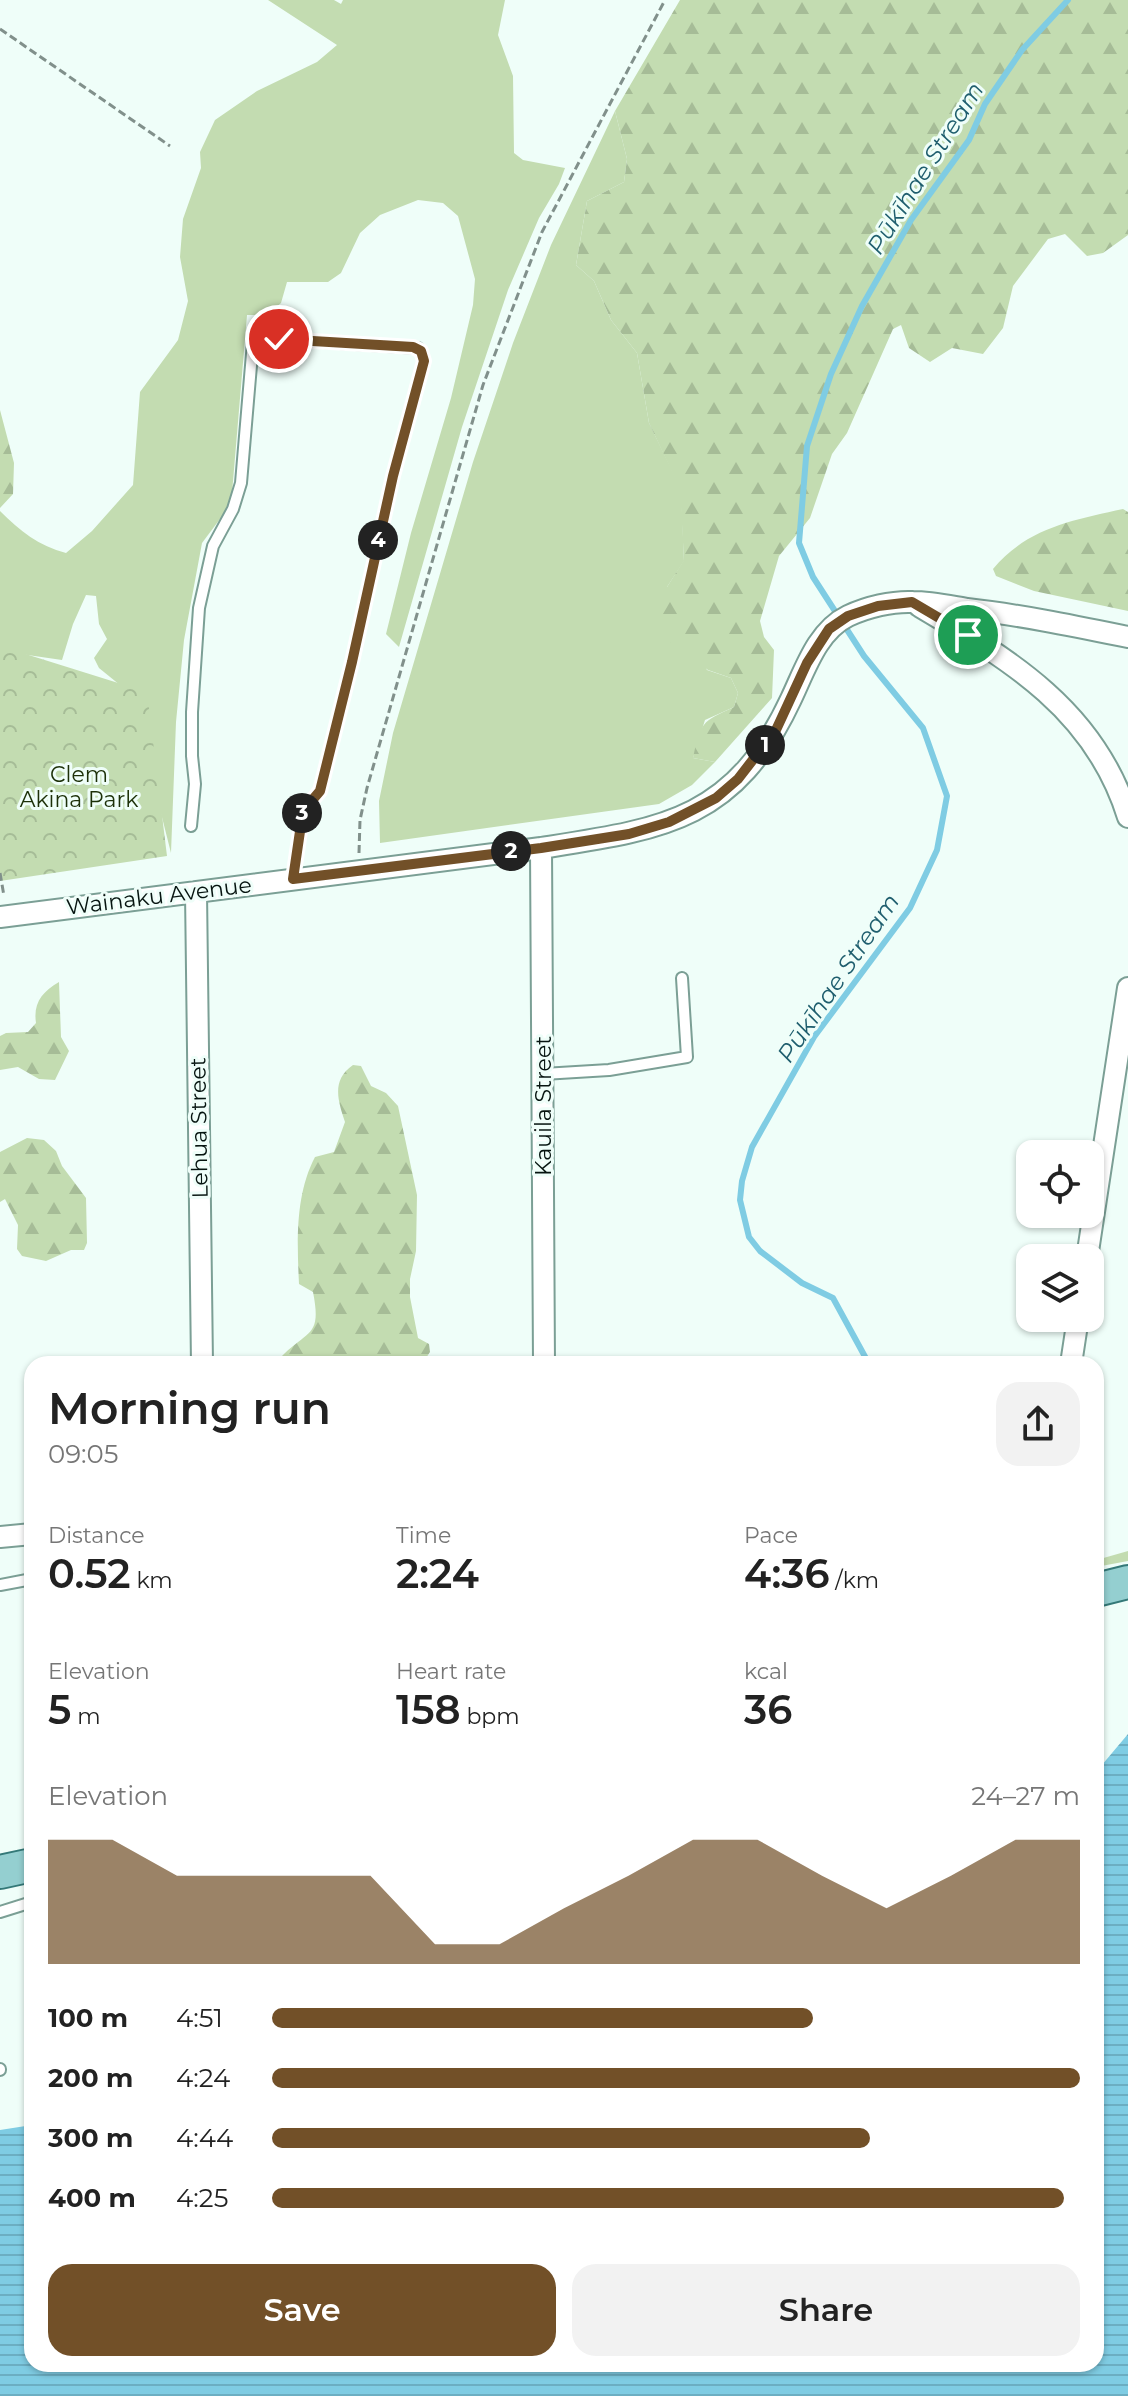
<!DOCTYPE html>
<html lang="en">
<head>
<meta charset="utf-8">
<style>
	:root { --surface:#fff; --page:#f2f2f2; --text:#222; --muted:#767676; --accent:#725028 }
	body { margin:0; font-family:Montserrat,sans-serif; background:var(--page); color:var(--text); height:100vh; display:flex; flex-direction:column; font-size:30px; white-space:nowrap }
	* { box-sizing:border-box; margin:0 }
	p { font-size:26px; color:var(--muted) }
	.icon { flex:none; width:44px; height:44px; fill:none; stroke:currentColor; stroke-width:2; stroke-linecap:round; stroke-linejoin:round }
	.map { position:relative; flex:1; overflow:hidden }
	.side { position:absolute; left:24px; top:1356px; width:1080px; height:1016px; display:flex; flex-direction:column; background:var(--surface); border-radius:24px; box-shadow:0 2px 6px #0004 }
	.side>* { flex:none }
	.fabs { position:absolute; left:1016px; top:1140px; display:grid; gap:16px }
	.fabs a { display:grid; place-items:center; width:88px; height:88px; border-radius:16px; background:var(--surface); box-shadow:0 2px 6px #0004; font-size:40px }
	.pin { position:absolute; display:grid; place-items:center; width:68px; height:68px; color:#fff; margin:-34px; border:4px solid #fff; border-radius:50%; box-shadow:0 2px 8px #0007 }
	.km { position:absolute; width:40px; height:40px; margin:-20px; border-radius:50%; background:#222; color:#fff; font-size:22px; line-height:40px; text-align:center }
	.round { display:grid; place-items:center; flex:none; width:84px; height:84px; border-radius:24px; background:var(--page) }
	.summary { display:flex; align-items:center; justify-content:space-between; height:136px; padding:0 24px }
	h1 { font-size:44px; font-weight:600; line-height:60px }
	.figures { display:grid; grid-template-columns:repeat(3,1fr); gap:12px; height:136px; padding:8px 24px }
	.figures div { display:grid; align-content:center }
	.figures b { font-size:40px; font-weight:600 }
	.figures small { font-size:22px; font-weight:400 }
	.figures p { font-size:22px }
	.chart { height:224px; padding:16px 24px }
	.chart p { display:flex; justify-content:space-between }
	.chart svg { width:100%; height:144px; margin-top:8px; fill:var(--accent); opacity:.7 }
	.button { display:flex; gap:16px; margin-top:auto; padding:16px 24px }
	.button a { flex:1; height:92px; border-radius:24px; background:var(--accent); color:#fff; font-size:32px; font-weight:600; line-height:92px; text-align:center }
	.button a+a { background:var(--page); color:var(--text) }
	ul { padding:0 24px; list-style:none; font-size:26px }
	li { display:grid; grid-template-columns:128px 96px 1fr; align-items:center; height:60px }
	li i { height:20px; border-radius:10px; background:var(--accent) }
	.map>svg:first-child { display:block }
	.grass { fill:#c3dcb1 }
	.forest { fill:url(#forest-firs) }
	.park { fill:url(#park-crowns) }
	.water { fill:url(#water-rules) }
	.lines { fill:none; stroke-linecap:round; stroke-linejoin:round }
	.stream { stroke:#7fcce3; stroke-width:6 }
	.lane-casing { stroke:#7b9f95; stroke-width:14 }
	.street-casing { stroke:#7b9f95; stroke-width:24 }
	.primary-casing { stroke:#347978; stroke-width:36 }
	.path { stroke:#81908b; stroke-width:3; stroke-dasharray:8 4; stroke-linecap:butt }
	.lane { stroke:#fff; stroke-width:10 }
	.street { stroke:#fff; stroke-width:20 }
	.primary { stroke:#94cfd0; stroke-width:32 }
	.route-casing { stroke:#fff; stroke-width:16 }
	.route { stroke:#725028; stroke-width:10 }
	.labels { text-anchor:middle; dominant-baseline:central; stroke-width:6; stroke-linejoin:round; paint-order:stroke }
	.park-label { font-size:22px; fill:#1c3008; stroke:#effef9 }
	.street-label { font-size:22px; fill:#061410; stroke:#effef9 }
	.water-label { font-size:24px; font-style:italic; fill:#1f5e6e; stroke:#effef9 }
</style>
</head>
<body>
<div class="map">
<svg width="1128" height="2396" viewBox="0 0 1128 2396">
	<defs>
		<pattern id="forest-firs" width="22" height="20" patternUnits="userSpaceOnUse" patternTransform="scale(2)"><rect width="22" height="20" fill="#c3dcb1"/><path d="M5 1l3.5 6h-7zM16 11l3.5 6h-7z" fill="#a6bc97"/></pattern>
		<pattern id="park-crowns" width="20" height="18" patternUnits="userSpaceOnUse" patternTransform="scale(2)"><rect width="20" height="18" fill="#c3dcb1"/><path d="M2 6a3 3 0 1 1 6 0M12 15a3 3 0 1 1 6 0" fill="none" stroke="#a6bc97"/></pattern>
		<pattern id="water-rules" width="6" height="5" patternUnits="userSpaceOnUse" patternTransform="scale(2)"><rect width="6" height="5" fill="#7fcce3"/><path d="M0 2.5h6" fill="none" stroke="#6caec2"/></pattern>
	</defs>
	<rect width="100%" height="100%" fill="#effef9"/>
	<!-- grass -->
	<path class="grass" d="M268,0H334L341,4L343,0H505L498,35L513,76L514,153L523,160L565,168L559,184L539,218L508,290L462,427L399,647L386,634L411,533L451,398L473,305L475,279L458,216L443,203L418,200L380,215L360,233L341,273L328,282H287L281,303L267,315H247L232,493L226,511L202,543L184,640L176,722L171,853L131,694L99,668L94,658L107,639L99,624L96,596L86,595L73,624L62,660L0,651V511C20,531 39,546 66,553L92,531L133,485L140,392L178,340L188,301L180,257L183,219L201,168L200,152L215,120L257,91L317,62L337,45Z
		M615,111L627,159L624,182L587,201L576,265L594,281L611,320L637,353L649,423L681,489L684,561L667,587L707,670L731,678L738,693L734,707L705,720L693,758L715,762L692,785L659,804L380,843L379,801L393,733L473,462L513,343L551,245Z
		M1128,1551V1561L1096,1567V1562L1100,1559Z"/>
	<!-- forest -->
	<path class="forest" d="M680,0H1128V235L1103,253L1087,256L1065,234L1048,239L1013,286L1003,328L983,354L952,348L930,362L909,348L901,325L893,329L847,433L832,454L810,518L779,556L760,621L764,637L774,650L772,698L715,762L693,758C701,722 701,722 734,707L738,693L731,678L708,670L669,641L661,610L667,587L684,560L680,489L649,423L637,353L611,320L594,281L576,265L587,201L624,182L627,159L615,111Z
		M0,410L14,463L13,494L0,508Z
		M1123,509L1128,512V611L1034,591L996,576L993,569C1027,528 1073,520 1123,509Z
		M59,982L61,1037L69,1051L55,1080L39,1079L18,1067L0,1070V1036L6,1033L28,1032L36,1023C33,1003 42,992 59,982Z
		M353,1065L361,1066L371,1086L386,1093L398,1106L417,1195L416,1251L410,1279V1297L418,1338L429,1344L430,1352L422,1364H222L223,1361L280,1358C308,1329 322,1338 313,1292L299,1284C297,1242 295,1195 315,1157L334,1152L345,1122C338,1101 331,1080 353,1065Z
		M27,1138L44,1140L56,1151L62,1166L86,1198L87,1243L84,1250H71L46,1261L22,1256L17,1249L18,1225L5,1199L0,1202V1152Z"/>
	<!-- park -->
	<path class="park" d="M0,646L147,692L167,856L0,881Z"/>
	<!-- water -->
	<path class="water" d="M1128,1734V2396H0V2130L32,2125V2364H1096V1772Z"/>
	<g class="lines">
		<!-- stream -->
		<path class="stream" d="M869,1364L833,1298L802,1283L760,1251L749,1237L740,1200L742,1181L752,1147L814,1037L910,908L937,850L947,796L923,728L864,656L813,577L799,543L807,446L831,374L862,306L911,220L969,140L985,104L1022,50L1068,0"/>
		<!-- lane casing -->
		<g class="lane-casing">
			<path id="lane" d="M191,826L195,784L192,756V712L199,608L213,546L233,509L241,483L253,342L261,338L418,348L421,351L424,361L393,476L352,662L320,791L303,811L293,879
				M543,1074L609,1070L687,1057L682,978
				M0,1585L32,1579
				M0,1912L32,1902
				M0,2069V2070"/>
		</g>
		<!-- street casing -->
		<g class="street-casing">
			<path id="street" d="M919,606C1010,660 1095,710 1128,817
				M541,848L544,1364
				M196,892L202,1364
				M0,917L541,848C663,829 734,821 791,699C805,670 817,631 848,616C867,607 892,601 913,602C931,602 949,606 967,609C1021,615 1074,626 1128,637
				M1087,1258L1128,988
				M1071,1364L1078,1318
				M0,1537L32,1534"/>
		</g>
		<!-- primary casing -->
		<g class="primary-casing">
			<path id="primary" d="M1096,1590L1128,1582
				M0,1872L32,1865"/>
		</g>
		<!-- path -->
		<path class="path" d="M0,29L170,146
			M359,853L360,820L367,788L483,385L542,232L665,0
			M0,873L4,896"/>
		<!-- lane -->
		<use href="#lane" class="lane"/>
		<!-- street -->
		<use href="#street" class="street"/>
		<!-- primary -->
		<use href="#primary" class="primary"/>
	</g>
	<g class="lines">
		<!-- route casing -->
		<g class="route-casing">
			<path id="route" d="M279,339L413,347L421,351L424,361L393,476L352,662L320,791L303,811L293,879L541,848L629,834L669,822L716,798L738,779L776,730L807,663L829,629L848,616L878,606L912,602L968,635"/>
		</g>
		<!-- route -->
		<use href="#route" class="route"/>
	</g>
	<g class="labels">
		<!-- park labels -->
		<g class="park-label">
			<text x="79" y="774">Clem<tspan x="79" dy="25">Akina Park</tspan></text>
		</g>
		<!-- street labels -->
		<g class="street-label">
			<text transform="translate(159 896) rotate(-7)">Wainaku Avenue</text>
			<text transform="translate(543 1106) rotate(-90)">Kauila Street</text>
			<text transform="translate(199 1128) rotate(-91)">Lehua Street</text>
		</g>
		<!-- water labels -->
		<g class="water-label">
			<text transform="translate(925 168) rotate(-58)">Pūkīhae Stream</text>
			<text transform="translate(838 978) rotate(-56)">Pūkīhae Stream</text>
		</g>
	</g>
</svg>
<div class="fabs">
<a><svg class="icon" aria-label="locate" viewBox="0 0 24 24"><circle cx="12" cy="12" r="6"/><path d="M12 2v4M12 18v4M2 12h4M18 12h4"/></svg></a>
<a><svg class="icon" aria-label="layers" viewBox="0 0 24 24"><path d="M12 4l9 5-9 5-9-5zM3 14l9 5 9-5"/></svg></a>
</div>
<div class="pin" style="left:968px;top:635px;background:#1e9e55"><svg class="icon" aria-label="arrive" viewBox="0 0 24 24"><path d="M6 21V4h12l-3 4 3 4H6"/></svg></div>
<div class="pin" style="left:279px;top:339px;background:#d93025"><svg class="icon" aria-label="check" viewBox="0 0 24 24"><path d="M5 12l5 5 9-10"/></svg></div>
<b class="km" style="left:765px;top:745px">1</b>
<b class="km" style="left:511px;top:851px">2</b>
<b class="km" style="left:302px;top:813px">3</b>
<b class="km" style="left:378px;top:540px">4</b>
<section class="side">
<div class="summary"><div><h1>Morning run</h1><p>09:05</p></div><a class="round"><svg class="icon" aria-label="share" viewBox="0 0 24 24"><path d="M12 15V3M7 8l5-5 5 5M5 13v7h14v-7"/></svg></a></div>
<div class="figures">
<div><p>Distance</p><b>0.52<small> km</small></b></div>
<div><p>Time</p><b>2:24</b></div>
<div><p>Pace</p><b>4:36<small> /km</small></b></div>
</div>
<div class="figures">
<div><p>Elevation</p><b>5<small> m</small></b></div>
<div><p>Heart rate</p><b>158<small> bpm</small></b></div>
<div><p>kcal</p><b>36</b></div>
</div>
<div class="chart"><p><span>Elevation</span>24–27 m</p>
<svg viewBox="0 0 160 44" preserveAspectRatio="none"><path d="M0 44V6L10 6L20 17L30 17L40 17L50 17L60 38L70 38L80 27L90 17L100 6L110 6L120 17L130 27L140 17L150 6L160 6V44z"/></svg>
</div>
<ul>
<li><b>100 m</b>4:51<i style="width:67%"></i></li>
<li><b>200 m</b>4:24<i style="width:100%"></i></li>
<li><b>300 m</b>4:44<i style="width:74%"></i></li>
<li><b>400 m</b>4:25<i style="width:98%"></i></li>
</ul>
<div class="button"><a>Save</a><a>Share</a></div>
</section>
</div>
</body>
</html>
